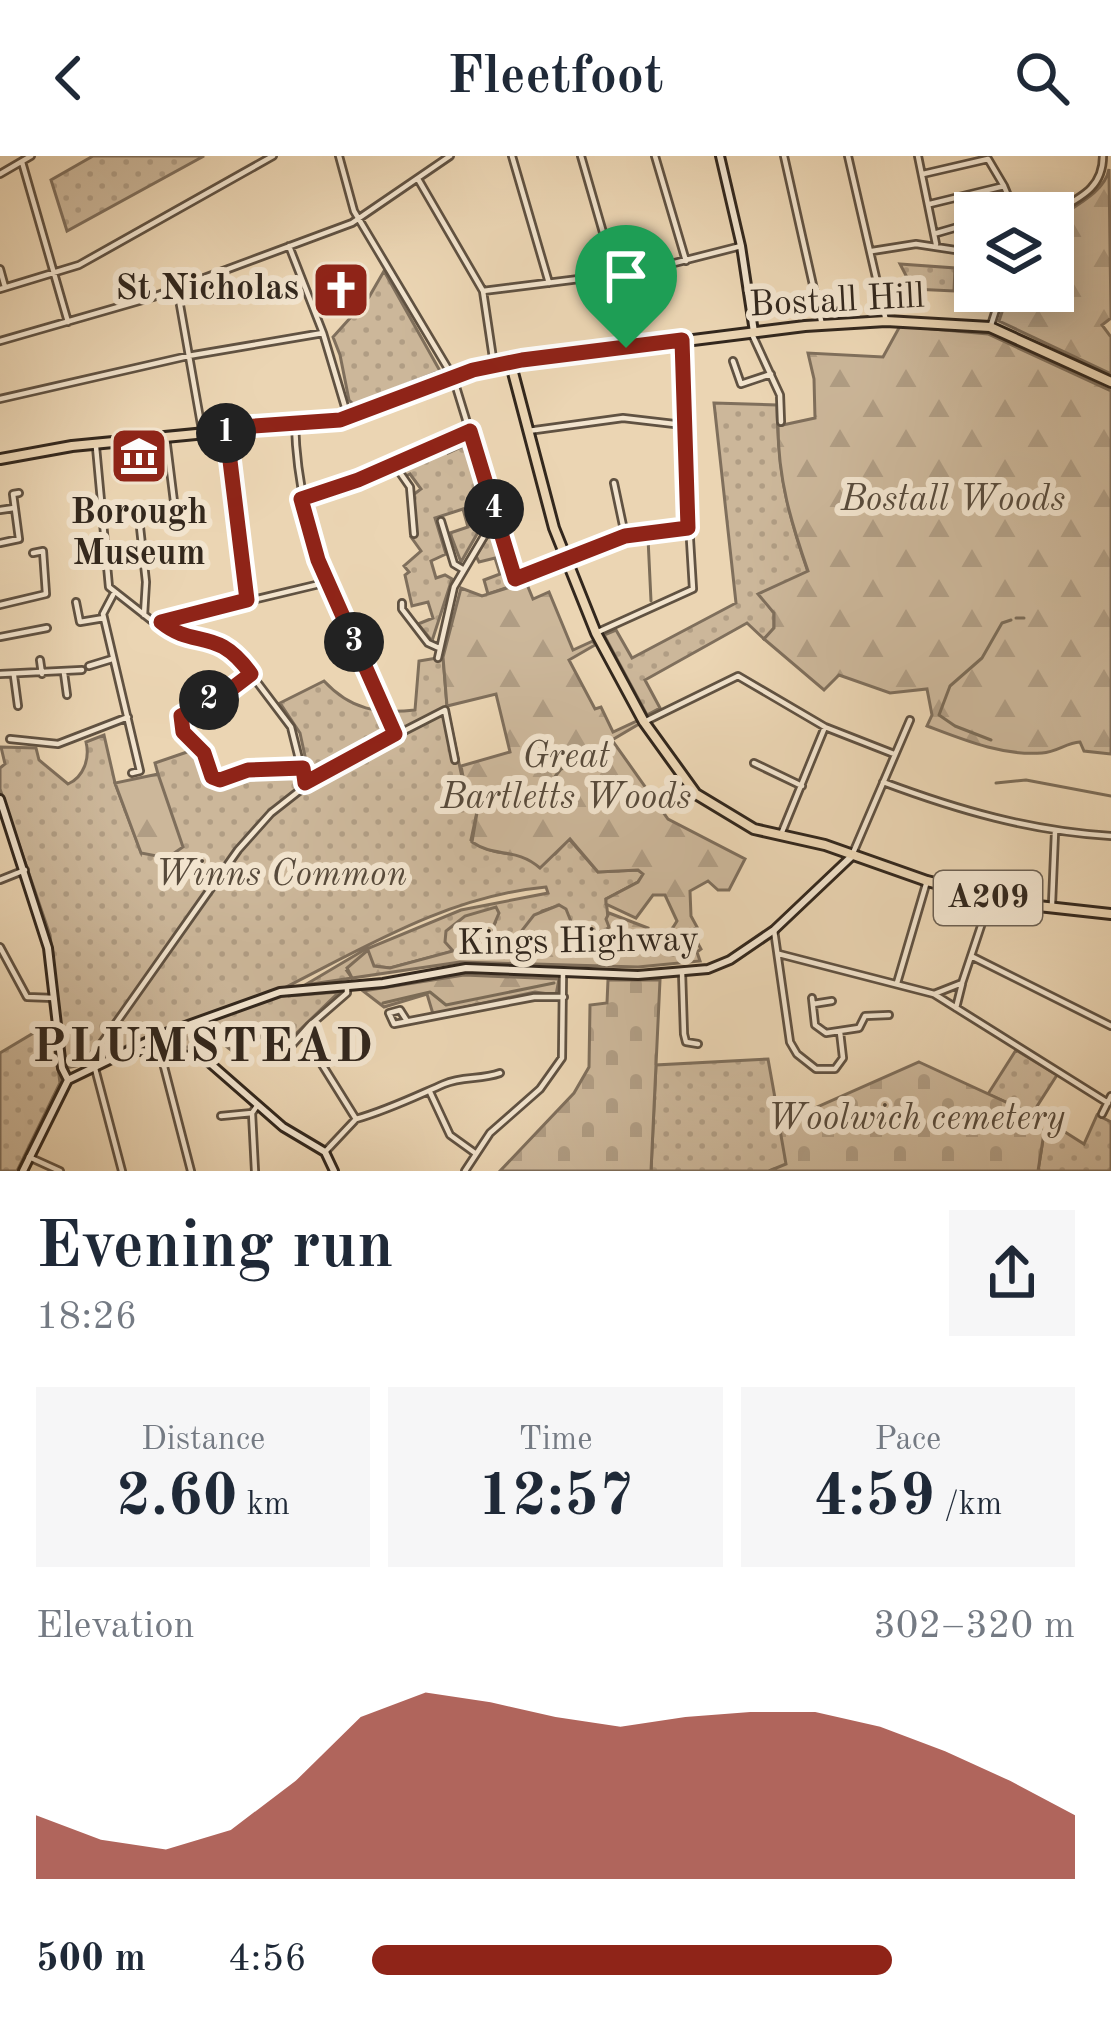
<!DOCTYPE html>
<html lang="en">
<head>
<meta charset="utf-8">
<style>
	:root { --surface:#fff; --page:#f6f6f7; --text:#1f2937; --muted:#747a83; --accent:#8f2418 }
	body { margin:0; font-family:"Old Standard TT",serif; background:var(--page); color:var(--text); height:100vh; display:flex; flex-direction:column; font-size:45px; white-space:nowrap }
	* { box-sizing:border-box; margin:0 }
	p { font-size:39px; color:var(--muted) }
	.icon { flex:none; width:66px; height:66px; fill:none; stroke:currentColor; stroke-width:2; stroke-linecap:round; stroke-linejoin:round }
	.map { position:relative; height:1015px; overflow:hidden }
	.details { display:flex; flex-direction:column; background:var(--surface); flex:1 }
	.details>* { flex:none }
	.tools { position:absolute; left:954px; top:36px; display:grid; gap:24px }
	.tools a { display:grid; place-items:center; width:120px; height:120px; border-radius:0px; background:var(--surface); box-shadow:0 6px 30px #0003; font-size:60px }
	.pin { position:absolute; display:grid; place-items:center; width:102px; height:102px; color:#fff; margin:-123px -51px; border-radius:50% 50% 50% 0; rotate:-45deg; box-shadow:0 0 12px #0007 }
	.pin .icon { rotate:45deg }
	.km { position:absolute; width:60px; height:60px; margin:-30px; border-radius:50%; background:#222; color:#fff; font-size:33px; line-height:60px; text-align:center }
	.round { display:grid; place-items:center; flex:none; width:126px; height:126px; border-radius:0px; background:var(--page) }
	.summary { display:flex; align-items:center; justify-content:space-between; height:204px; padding:0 36px }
	h1 { font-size:66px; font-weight:800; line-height:90px }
	.stats { display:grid; grid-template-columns:repeat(3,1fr); gap:18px; height:204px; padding:12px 36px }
	.stats div { display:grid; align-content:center; border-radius:0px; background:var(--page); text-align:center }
	.stats b { font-size:60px; font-weight:800 }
	.stats small { font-size:33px; font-weight:400 }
	.stats p { font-size:33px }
	.chart { height:336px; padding:24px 36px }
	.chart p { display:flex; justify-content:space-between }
	.chart svg { width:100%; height:216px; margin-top:12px; fill:var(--accent); opacity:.7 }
	ul { padding:0 36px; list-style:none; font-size:39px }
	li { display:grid; grid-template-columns:192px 144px 1fr; align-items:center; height:90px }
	li i { height:30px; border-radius:15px; background:var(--accent) }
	header { display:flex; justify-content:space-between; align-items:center; height:156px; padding:0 36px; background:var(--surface); font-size:54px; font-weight:800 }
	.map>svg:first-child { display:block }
	.green { fill:url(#green-dots); stroke:#7f6f5c; stroke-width:3 }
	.forest { fill:url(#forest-firs); stroke:#7f6f5c; stroke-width:3 }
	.cemetery { fill:url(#cemetery-stones); stroke:#7f6f5c; stroke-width:3 }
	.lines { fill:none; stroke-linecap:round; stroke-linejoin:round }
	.stream { stroke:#7b6c58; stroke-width:3 }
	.street-casing { stroke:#605242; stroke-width:10 }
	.secondary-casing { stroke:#32271d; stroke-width:12 }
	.primary-casing { stroke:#32271d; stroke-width:14 }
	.street { stroke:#f2e4ce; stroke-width:4.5 }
	.secondary { stroke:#f2e4ce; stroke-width:6 }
	.primary { stroke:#ebd5b3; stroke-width:8 }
	.route-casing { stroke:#fff; stroke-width:24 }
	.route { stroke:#8f2418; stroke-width:15 }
	.labels { text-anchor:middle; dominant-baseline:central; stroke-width:12; stroke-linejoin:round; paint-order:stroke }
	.shield { fill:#f2e4ce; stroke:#6c6052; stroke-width:3 }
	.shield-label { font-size:33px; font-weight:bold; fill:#32271d }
	.poi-label { font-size:36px; font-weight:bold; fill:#32271d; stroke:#f2e4ce; text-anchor:end }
	.street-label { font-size:36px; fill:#32271d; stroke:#f2e4ce }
	.park-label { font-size:36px; font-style:italic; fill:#584b3c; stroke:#f2e4ce }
	.district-label { font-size:48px; font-weight:bold; letter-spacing:3px; fill:#32271d; stroke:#f2e4ce }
</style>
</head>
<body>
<header><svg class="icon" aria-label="back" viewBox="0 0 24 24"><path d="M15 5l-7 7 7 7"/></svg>Fleetfoot<svg class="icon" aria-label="search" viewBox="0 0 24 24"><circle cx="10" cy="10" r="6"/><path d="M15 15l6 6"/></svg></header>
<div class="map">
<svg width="1111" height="1015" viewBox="0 0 1111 1015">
	<defs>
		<pattern id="green-dots" width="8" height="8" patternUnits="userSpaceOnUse" patternTransform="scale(3)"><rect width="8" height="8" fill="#ccb79a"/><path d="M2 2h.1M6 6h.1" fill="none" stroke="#b09d84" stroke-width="1.8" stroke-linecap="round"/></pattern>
		<pattern id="forest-firs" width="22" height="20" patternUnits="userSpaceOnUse" patternTransform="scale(3)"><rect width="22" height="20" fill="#ccb79a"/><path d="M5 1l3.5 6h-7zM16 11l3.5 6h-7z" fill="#b09d84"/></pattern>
		<pattern id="cemetery-stones" width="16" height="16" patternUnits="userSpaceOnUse" patternTransform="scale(3)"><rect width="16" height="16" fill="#ccb79a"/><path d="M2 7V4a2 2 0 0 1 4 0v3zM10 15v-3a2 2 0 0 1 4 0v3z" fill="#b09d84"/></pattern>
	</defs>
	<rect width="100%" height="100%" fill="#ebd5b3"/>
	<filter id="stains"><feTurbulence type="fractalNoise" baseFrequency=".00167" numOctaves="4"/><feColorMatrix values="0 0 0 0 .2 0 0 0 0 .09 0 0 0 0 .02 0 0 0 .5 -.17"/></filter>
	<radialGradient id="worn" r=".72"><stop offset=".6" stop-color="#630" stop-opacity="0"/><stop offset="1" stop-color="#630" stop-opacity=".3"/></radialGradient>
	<!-- green -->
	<path class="green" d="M93,0H204L67,75L51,24Z
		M900,108L955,112L954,135L913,133Z
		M384,115L440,215L354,249L349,244L340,199L333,181L369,141Z
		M714,247L777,249C778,316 786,353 808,416L763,442L774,457V472L764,483L747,467L645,524L660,552L647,559L604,479L616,474L632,502L736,447Z
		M468,288L489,357L461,406L450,377L468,371L463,353L435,362L446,398L431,405L436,422L445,419L452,423L432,485L418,468L433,462L428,446L412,450L405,419L409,416L404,410L421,395L411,381L416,378L413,339L421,333L410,318L406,320L398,311L411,304L414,308L425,303L424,298L445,290L448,297Z
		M494,371L512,430L488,438L484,424L500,418L495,402L479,406L476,400Z
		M443,501L447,550L463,626L478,651L471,684C492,702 529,699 555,698L569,683L598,716L638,714L644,718L638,726L606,743L609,771L604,777L572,768L555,751L542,755L506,795L495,789L493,771L496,765L454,795L390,812L374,810L371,806L347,815L352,822L305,829L364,794L461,754L548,737L546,731C450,740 369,789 286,831L289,840L339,836L277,896L257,878L232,895L216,882L206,897L192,891L157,892L148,880L86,908L66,912L50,779L0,633V612L5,608L1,591L36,592L39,604L68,628C84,621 90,602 86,586L104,579L115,627L141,696L158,618L155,607L193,594L200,598L215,629L258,616L308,614L300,577L280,547L324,525C351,554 378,558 415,554L419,505Z
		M52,866L60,927L17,1015H0V897Z
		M1016,894L1057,919L1032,958L988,938Z
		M768,903L787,1009L769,1015H651L656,909Z
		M1097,959L1111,966V1015H1038L1044,977L1054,969L1084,988Z"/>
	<!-- forest -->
	<path class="forest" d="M1109,13L1111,162L1102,169L1111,181V218L999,165L1009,135H1053V65C1072,51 1105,37 1109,13Z
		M900,170L988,178L1111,235V598L1084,595L1080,586C1066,587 1057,596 1042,597C1002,600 964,584 927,570L932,559L927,533L890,537L839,519L824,534L764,483L774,472V457L758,438L808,415C791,366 778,323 778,270L815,262L814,223L808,197L883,201Z
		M526,426L533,443L549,436L573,494L593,485L595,489L569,504L595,553L601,551L613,576L637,565L639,568L612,584L668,663L745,703L729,734H718L708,725L690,735L691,760L697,771L691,775L701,793L697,796L700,805L638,811L460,806L352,822L347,812L368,794L374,810L390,812L453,795L445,786L446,775L465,760L496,751L499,757L493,771L497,782L495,789L506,795L534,759L559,749L566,753L572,768L604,777L609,771L606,763L609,757L648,772L647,778C664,783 669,779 677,765L665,739H653L636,762L606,748V743L638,726L643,718L638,714L598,716L570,683L540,712C516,691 495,702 472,686L478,651L466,636L461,610L510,596L496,538L447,550L443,501L461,432L482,440Z
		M158,618L183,691L167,702L141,697L115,627Z
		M464,819L559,823L556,839L535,836L433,858L427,838L384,851L363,835Z"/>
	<!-- cemetery -->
	<path class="cemetery" d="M608,824H660L651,1015H500L574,937L589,911L590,849L607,847Z
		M919,906L1032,958L1044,977L1038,1015H769L786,1008L779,968Z"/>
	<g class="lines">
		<!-- stream -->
		<path class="stream" d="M648,382L651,445
			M1016,462H1024
			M991,584L955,570L939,559L950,530L982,502L1002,467L1011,464
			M996,627L1026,624L1111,640
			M541,638L561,613L590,603L608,588
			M383,847L430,836L446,849L554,827"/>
		<!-- street casing -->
		<g class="street-casing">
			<path id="street" d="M339,0L354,55L453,221L515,423L625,379L688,372
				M512,0L549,127
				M581,0L615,118L626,192
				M655,0L686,105
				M784,0L822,169
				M848,0L886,165
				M918,0L936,88
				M22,6L68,166
				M0,18L31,0
				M923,18L988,3L1004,30
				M418,23L483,135L494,209
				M930,48L1004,30L1011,47L1006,57
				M1022,57L1031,50L1039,57
				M1053,57C1079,42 1103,33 1103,0
				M937,77L975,66
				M289,90L323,177L348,261
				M872,95L916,88L975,97
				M0,113L5,131
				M177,132L202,274
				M0,133L79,109L273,0
				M483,135L643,115L741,90
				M991,169L1002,135
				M751,176L780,239L781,266
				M0,185L153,141L352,67L450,0
				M733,205L741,228L771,218
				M0,243L188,200L323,177
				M295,268C298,386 348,473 395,578
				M528,275L623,262L683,269
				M226,277L247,444
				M166,281L177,370
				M96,291L109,431L151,464L232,493L291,571L305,627
				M394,308L410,331L414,378
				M614,327L625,379
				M301,343L358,324L468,276
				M138,353L146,426L144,459
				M0,354L14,352
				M100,357L176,351
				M441,365L454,408L464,414
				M0,387L19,383L13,338L19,337
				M113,439L103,458L140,615L132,617
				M76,446L80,466L104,462
				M402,447V453L428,487L439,492
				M0,449L46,438L43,395L33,397
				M161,466L328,426
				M598,476L693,433L683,269L682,184
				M0,481L47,472
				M438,502L454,431L496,360
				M40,504L42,518
				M89,510L112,503
				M64,517L67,539
				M0,518L82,514
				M249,519L230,534L181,560L183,576L204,597L215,624L252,613L303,612
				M14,520L18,550
				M644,566L738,520L825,571L894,598
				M10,583L58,588L128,561
				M754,607L802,630
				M883,626C958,654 1030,675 1111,680
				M782,676L825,571
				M853,697L910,564
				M0,724L25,714
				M1052,748L1055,676
				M774,774L790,886L797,898L816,913H835L843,902L840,876
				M0,791L27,841L54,842
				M779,798L934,838L1108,947
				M971,800L1111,870
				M682,816L684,878L686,886L698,888
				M897,827L927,725
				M934,838L962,827L990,743
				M812,842L815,869L826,877L859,872L865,860L889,859
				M813,848L832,845
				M956,852L962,828
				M407,865L400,854L389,857L394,868L534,841H564
				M303,878L356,963L325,996
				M285,897L309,870L347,837V830
				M161,899L191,1015
				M430,936L450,979L475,997
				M1102,958L1111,940
				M221,960L252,957
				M356,963C388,954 414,941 444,928C462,920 481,924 500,917
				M29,1001L60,1015
				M122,1015L92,901L238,694L271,657L322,617L445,554L455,604
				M255,1015L252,957L257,950
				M465,1015L490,977L540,933L562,902L563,818"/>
		</g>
		<!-- secondary casing -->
		<g class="secondary-casing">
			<path id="secondary" d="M720,0L741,90L754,176
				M0,643L48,792L62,912L68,924
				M134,890L140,895L203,901L283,971L325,996L334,1015
				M23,1015L68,924L163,878L280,836L383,827L466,812L638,819L708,813L730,804L774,774L852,700"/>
		</g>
		<!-- primary casing -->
		<g class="primary-casing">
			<path id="primary" d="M511,209L554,372L596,477L644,566L696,638L754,673L825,689L927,725L1020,748L1111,758
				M0,303L72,290L340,264L494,209L805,170L886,165L990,171L1111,226"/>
		</g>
		<!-- street -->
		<use href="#street" class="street"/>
		<!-- secondary -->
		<use href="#secondary" class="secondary"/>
		<!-- primary -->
		<use href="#primary" class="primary"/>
	</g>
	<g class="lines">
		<!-- route casing -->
		<g class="route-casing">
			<path id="route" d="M682,184L688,372L625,380L515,423L470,275L358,324L301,343L318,404L395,578L305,627L303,612L248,614L220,624L212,621L204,597L183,576L181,560L230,534L251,518C216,469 195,494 161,466L247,444L226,272L340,264L473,214L522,204Z"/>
		</g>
		<!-- route -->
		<use href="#route" class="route"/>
	</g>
	<!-- icons -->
	<defs>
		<g id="church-square" transform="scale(3)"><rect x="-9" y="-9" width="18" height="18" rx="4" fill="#8f2418" stroke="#f2e4ce"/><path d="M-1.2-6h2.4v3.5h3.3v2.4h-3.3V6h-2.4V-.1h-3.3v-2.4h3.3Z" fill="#fff"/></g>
		<g id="museum-square" transform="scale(3)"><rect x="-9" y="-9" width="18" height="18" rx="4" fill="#8f2418" stroke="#f2e4ce"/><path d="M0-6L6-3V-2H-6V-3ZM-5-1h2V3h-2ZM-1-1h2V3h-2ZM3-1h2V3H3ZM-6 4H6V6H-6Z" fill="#fff"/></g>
	</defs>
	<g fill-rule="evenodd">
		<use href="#church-square" x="341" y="134"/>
		<use href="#museum-square" x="139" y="300"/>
	</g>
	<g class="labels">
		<!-- shield labels -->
		<rect class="shield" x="934" y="715" width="108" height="54" rx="9"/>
		<g class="shield-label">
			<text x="988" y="742">A209</text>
		</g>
		<!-- poi labels -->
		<g class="poi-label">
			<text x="299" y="134">St Nicholas</text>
			<text x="139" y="358" text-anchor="middle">Borough<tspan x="139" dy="41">Museum</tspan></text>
		</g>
		<!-- street labels -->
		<g class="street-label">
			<text transform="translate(837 146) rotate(-3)">Bostall Hill</text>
			<text transform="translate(578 787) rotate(-1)">Kings Highway</text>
		</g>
		<!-- park labels -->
		<g class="park-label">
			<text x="953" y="345">Bostall Woods</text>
			<text x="566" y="602">Great<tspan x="566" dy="41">Bartletts Woods</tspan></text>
			<text x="281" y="720">Winns Common</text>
			<text x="916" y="964">Woolwich cemetery</text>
		</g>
		<!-- district labels -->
		<g class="district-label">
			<text x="204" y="892">PLUMSTEAD</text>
		</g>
	</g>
	<rect width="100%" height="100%" filter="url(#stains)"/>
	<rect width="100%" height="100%" fill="url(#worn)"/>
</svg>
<div class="tools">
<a><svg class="icon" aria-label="layers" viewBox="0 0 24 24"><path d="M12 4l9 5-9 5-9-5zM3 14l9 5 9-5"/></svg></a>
</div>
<div class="pin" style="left:626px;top:192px;background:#1e9e55"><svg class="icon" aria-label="arrive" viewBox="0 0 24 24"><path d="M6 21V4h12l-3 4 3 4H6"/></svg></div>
<b class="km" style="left:226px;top:277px">1</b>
<b class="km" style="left:209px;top:544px">2</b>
<b class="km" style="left:354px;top:486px">3</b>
<b class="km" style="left:494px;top:353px">4</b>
</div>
<section class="details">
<div class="summary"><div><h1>Evening run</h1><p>18:26</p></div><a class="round"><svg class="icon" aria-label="share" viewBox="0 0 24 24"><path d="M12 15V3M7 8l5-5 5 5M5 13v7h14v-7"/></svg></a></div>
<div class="stats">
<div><p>Distance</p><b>2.60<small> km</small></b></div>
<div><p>Time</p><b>12:57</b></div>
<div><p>Pace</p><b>4:59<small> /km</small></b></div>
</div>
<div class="chart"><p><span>Elevation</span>302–320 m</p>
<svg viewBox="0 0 160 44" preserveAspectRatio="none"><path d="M0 44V31L10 36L20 38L30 34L40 24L50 11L60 6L70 8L80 11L90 13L100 11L110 10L120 10L130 13L140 18L150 24L160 31V44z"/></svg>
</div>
<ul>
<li><b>500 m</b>4:56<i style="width:74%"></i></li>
</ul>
</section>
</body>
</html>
